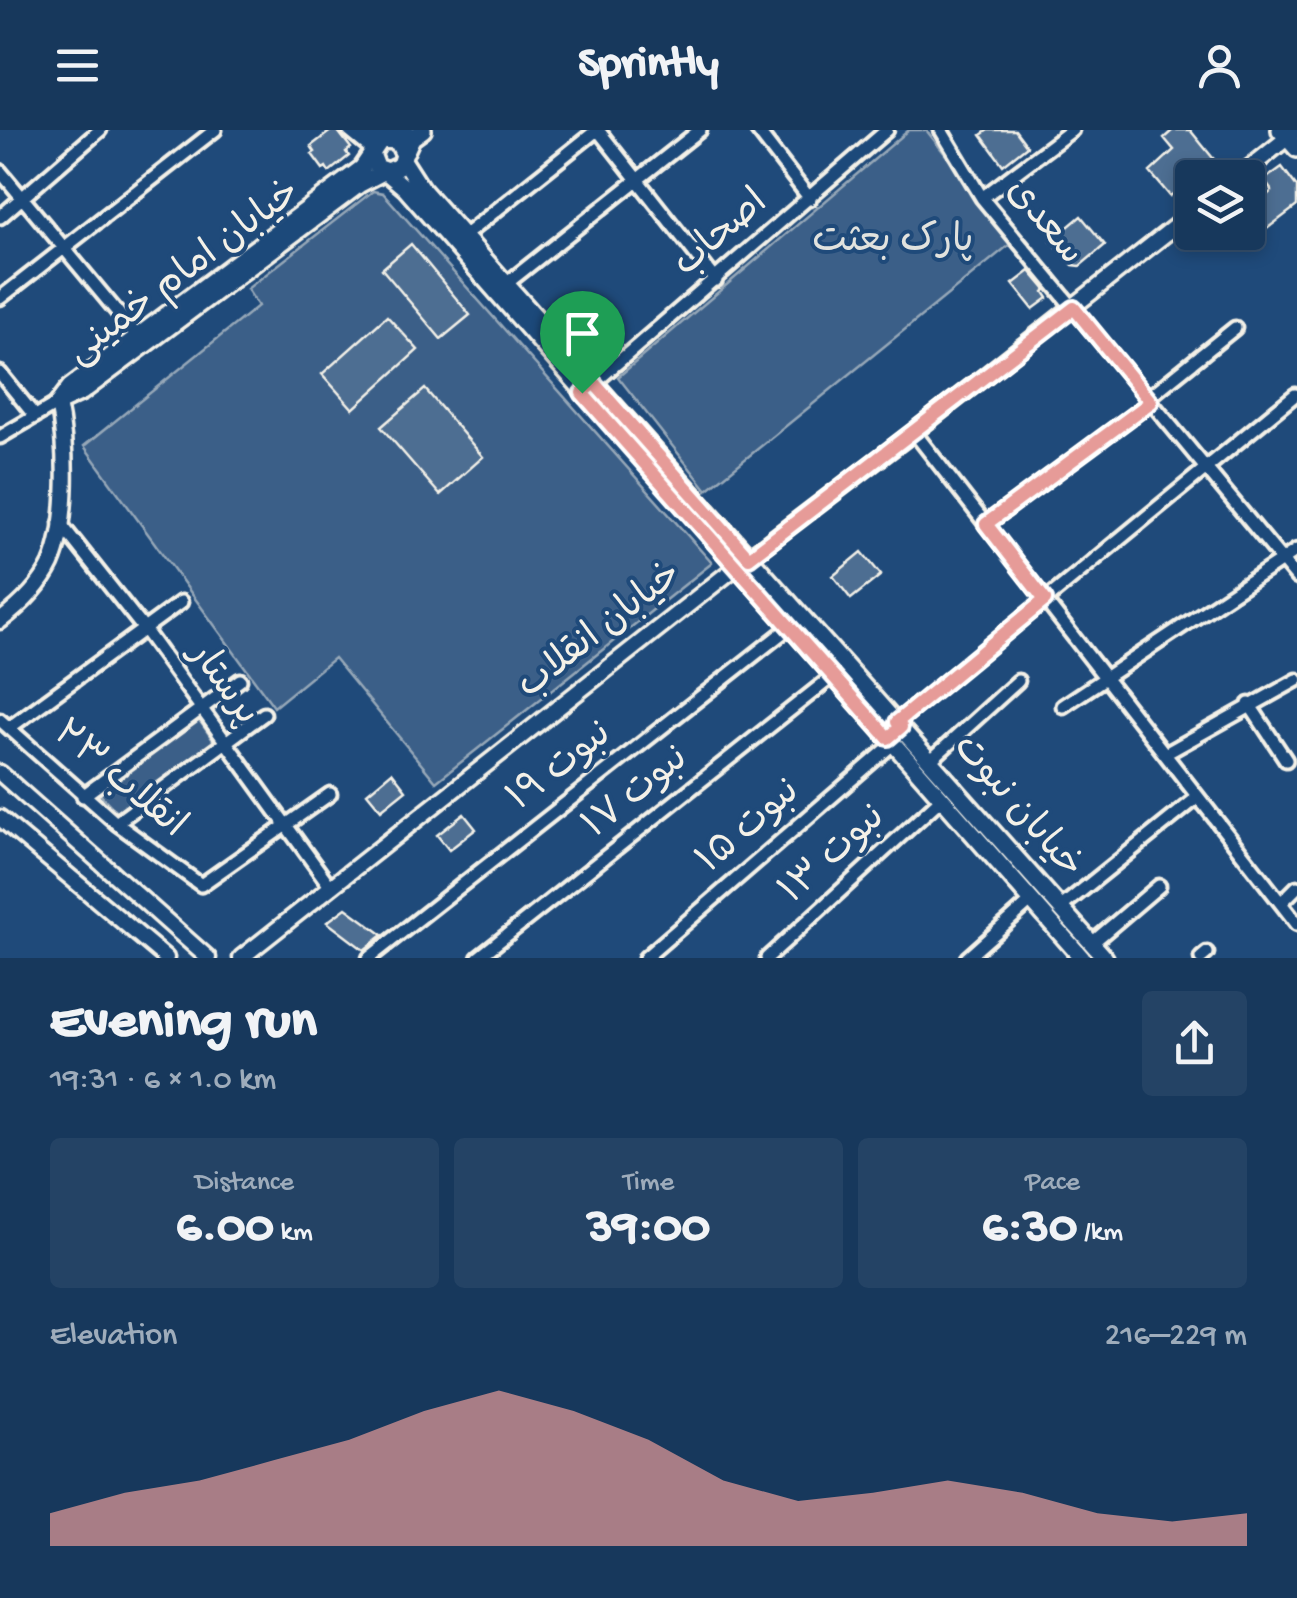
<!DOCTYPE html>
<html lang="en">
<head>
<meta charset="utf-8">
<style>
	:root { --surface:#17385c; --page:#244365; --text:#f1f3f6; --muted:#9eacbb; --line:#365272; --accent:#e69b98 }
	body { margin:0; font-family:"Gochi Hand","Playpen Sans Arabic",sans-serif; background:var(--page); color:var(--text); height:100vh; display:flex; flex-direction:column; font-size:38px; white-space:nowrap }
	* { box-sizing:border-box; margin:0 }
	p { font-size:32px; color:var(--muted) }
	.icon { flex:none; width:55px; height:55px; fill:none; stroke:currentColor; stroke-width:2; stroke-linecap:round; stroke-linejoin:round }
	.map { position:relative; height:828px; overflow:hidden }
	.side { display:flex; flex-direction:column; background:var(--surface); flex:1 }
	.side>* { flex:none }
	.fabs { position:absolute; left:1175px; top:30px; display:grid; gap:20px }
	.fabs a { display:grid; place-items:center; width:90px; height:90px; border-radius:10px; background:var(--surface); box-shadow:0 5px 15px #0003,0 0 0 2px var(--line); font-size:50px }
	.pin { position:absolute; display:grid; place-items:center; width:85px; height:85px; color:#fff; margin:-102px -42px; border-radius:50% 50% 50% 0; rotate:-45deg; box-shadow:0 0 10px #0007 }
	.pin .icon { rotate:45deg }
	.round { display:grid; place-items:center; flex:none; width:105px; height:105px; border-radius:10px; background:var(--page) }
	.head { display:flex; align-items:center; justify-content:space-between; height:170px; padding:0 50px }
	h1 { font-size:55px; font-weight:700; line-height:75px }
	.figures { display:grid; grid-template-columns:repeat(3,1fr); gap:15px; height:170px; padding:10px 50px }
	.figures div { display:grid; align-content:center; border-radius:10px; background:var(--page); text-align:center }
	.figures b { font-size:50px; font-weight:700 }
	.figures small { font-size:28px; font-weight:400 }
	.figures p { font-size:28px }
	.chart { height:280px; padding:20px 50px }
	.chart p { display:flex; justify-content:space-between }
	.chart svg { width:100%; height:180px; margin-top:10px; fill:var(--accent); opacity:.7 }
	header { display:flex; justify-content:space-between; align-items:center; height:130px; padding:0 50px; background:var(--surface); font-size:45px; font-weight:700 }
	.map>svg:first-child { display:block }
	.green { fill:#3a5f88; stroke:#97a8b8; stroke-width:2.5 }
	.building { fill:#4d6e92; stroke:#f4f1e8; stroke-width:2.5 }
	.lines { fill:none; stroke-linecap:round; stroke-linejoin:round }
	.minor-casing { stroke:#f4f1e8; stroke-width:19 }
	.tertiary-casing { stroke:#f4f1e8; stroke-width:21 }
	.secondary-casing { stroke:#f4f1e8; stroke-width:22 }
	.minor { stroke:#1f4a7a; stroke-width:11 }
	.tertiary { stroke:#1f4a7a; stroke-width:14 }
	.secondary { stroke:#1f4a7a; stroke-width:15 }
	.route-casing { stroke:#fff; stroke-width:20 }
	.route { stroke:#e69b98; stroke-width:12 }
	.labels { text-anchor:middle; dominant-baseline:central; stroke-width:8; stroke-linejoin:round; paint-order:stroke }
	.street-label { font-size:38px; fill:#f4f1e8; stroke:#1f4a7a }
	.park-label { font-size:38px; fill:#e1e2de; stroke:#1f4a7a }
</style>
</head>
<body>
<header><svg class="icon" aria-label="menu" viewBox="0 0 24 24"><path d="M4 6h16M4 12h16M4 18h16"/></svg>Sprintly<svg class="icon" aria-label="person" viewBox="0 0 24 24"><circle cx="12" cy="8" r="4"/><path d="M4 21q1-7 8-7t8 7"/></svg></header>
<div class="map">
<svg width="1297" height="828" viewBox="0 0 1297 828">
	<rect width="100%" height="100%" fill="#1f4a7a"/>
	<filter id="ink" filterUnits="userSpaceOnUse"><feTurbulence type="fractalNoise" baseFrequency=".01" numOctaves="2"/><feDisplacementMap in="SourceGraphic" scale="20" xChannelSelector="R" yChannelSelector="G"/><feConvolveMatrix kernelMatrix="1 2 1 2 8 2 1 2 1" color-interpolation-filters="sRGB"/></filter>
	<g filter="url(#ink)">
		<!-- green -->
		<path class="green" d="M909,0H926L1014,111L707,360L618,247Z
			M373,61L383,63L712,433L436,652L334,528L274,577L84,316L258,176L247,159Z
			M197,587L215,613L119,684L98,662Z"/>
		<!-- building -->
		<path class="building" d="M332,0H337L351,18L346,22L349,26L329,42L326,37L323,39L312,24L315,22L311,16Z
			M988,0H1015L1027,16L1003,35L981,5Z
			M1173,0H1190L1217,33L1170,66L1150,42L1174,20L1164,8Z
			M1282,37L1297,57V76L1264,101L1248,80L1272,61L1264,50Z
			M1081,86L1105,115L1080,136L1073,135L1051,111Z
			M411,114L470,185L441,209L382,139Z
			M1030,141L1046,160L1044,162L1048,168L1033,179L1013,154Z
			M387,186L418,220L353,279L322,244Z
			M425,259L483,327L440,365L381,297Z
			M862,422L881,445L851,469L833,446Z
			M392,642L406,660L381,680L367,663Z
			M464,684L476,699L449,720L437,705Z
			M346,778L383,805L364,820L327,792Z"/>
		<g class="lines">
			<!-- minor casing -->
			<g class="minor-casing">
				<path id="minor" d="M598,0L716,150
					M757,0L810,69
					M941,0L982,68L1297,448
					M0,41L138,207
					M982,68L1072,0
					M0,87L100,0
					M464,106L597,0
					M506,154L700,0
					M0,168L215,0
					M0,243L34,285
					M594,253L887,0
					M1148,268L1235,198
					M914,302L1297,794
					M0,307L58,273
					M60,393L144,499L330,756
					M986,394L1151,272
					M1249,574L1286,630
					M1063,576L1297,420
					M0,590L116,693L201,755L330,664
					M897,592L1295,265
					M9,598L181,472
					M1165,624L1297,550
					M931,630L1018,551
					M83,666L240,550
					M116,693L264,584
					M1281,773L1297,757
					M1060,778L1198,667
					M1092,813L1159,756
					M369,828L791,496
					M478,828L833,546
					M645,828L894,613
					M767,828L941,669
					M967,828L1031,771
					M1201,828L1207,823"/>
			</g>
			<!-- tertiary casing -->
			<g class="tertiary-casing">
				<path id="tertiary" d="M1237,48L1297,0
					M0,491C20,476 40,457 51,434C69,393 67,316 58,273
					M0,643L208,828
					M0,688L166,828
					M241,828L736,437L914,302L1192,83"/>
			</g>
			<!-- secondary casing -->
			<g class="secondary-casing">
				<path id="secondary" d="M351,0L373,18
					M374,0L386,9L406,0
					M1280,0L1297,19
					M406,21L412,8L423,0
					M403,30L421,58L1105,828
					M58,273L82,262L360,54L385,41L405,58L1082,828
					M58,273L70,257L362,38L381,10L397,11L404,25L401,35L388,41L377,37L372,24"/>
			</g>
			<!-- minor -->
			<use href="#minor" class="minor"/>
			<!-- tertiary -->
			<use href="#tertiary" class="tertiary"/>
			<!-- secondary -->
			<use href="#secondary" class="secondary"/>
		</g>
	</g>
	<g class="lines" filter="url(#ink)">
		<!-- route casing -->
		<g class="route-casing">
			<path id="route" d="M1074,178L1151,272L986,394L1045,470L897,592L901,597L888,608L582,263L594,253L749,428Z"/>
		</g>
		<!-- route -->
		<use href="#route" class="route"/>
	</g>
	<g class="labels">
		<!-- street labels -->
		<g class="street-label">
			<text transform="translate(1043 93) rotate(51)">سعدی</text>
			<text transform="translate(722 105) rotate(-41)">اصحاب</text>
			<text transform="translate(185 144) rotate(-37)">خیابان امام خمینی</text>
			<text transform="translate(601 502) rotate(-38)">خیابان انقلاب</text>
			<text transform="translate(222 555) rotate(54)">پرستار</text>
			<text transform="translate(561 638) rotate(-38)">نبوت ۱۹</text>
			<text transform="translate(118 651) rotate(40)">انقلاب ۲۳</text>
			<text transform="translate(637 664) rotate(-39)">نبوت ۱۷</text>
			<text transform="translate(1016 678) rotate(49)">خیابان نبوت</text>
			<text transform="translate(750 698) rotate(-41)">نبوت ۱۵</text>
			<text transform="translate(834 726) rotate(-42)">نبوت ۱۳</text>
		</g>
		<!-- park labels -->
		<g class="park-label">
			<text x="893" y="113">پارک بعثت</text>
		</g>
	</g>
</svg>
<div class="fabs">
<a><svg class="icon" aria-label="layers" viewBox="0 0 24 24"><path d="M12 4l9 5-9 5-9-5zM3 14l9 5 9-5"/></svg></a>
</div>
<div class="pin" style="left:582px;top:263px;background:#1e9e55"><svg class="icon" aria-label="arrive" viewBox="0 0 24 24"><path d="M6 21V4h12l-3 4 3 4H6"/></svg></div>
</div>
<section class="side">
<div class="head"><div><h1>Evening run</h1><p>19:31 · 6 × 1.0 km</p></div><a class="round"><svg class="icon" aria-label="share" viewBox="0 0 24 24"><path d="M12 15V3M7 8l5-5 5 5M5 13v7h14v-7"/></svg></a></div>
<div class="figures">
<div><p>Distance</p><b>6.00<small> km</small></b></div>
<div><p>Time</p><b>39:00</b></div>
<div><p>Pace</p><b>6:30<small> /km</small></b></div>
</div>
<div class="chart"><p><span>Elevation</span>216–229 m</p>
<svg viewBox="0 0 160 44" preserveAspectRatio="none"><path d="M0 44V36L10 31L20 28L30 23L40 18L50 11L60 6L70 11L80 18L90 28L100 33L110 31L120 28L130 31L140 36L150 38L160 36V44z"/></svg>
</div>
</section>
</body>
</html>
